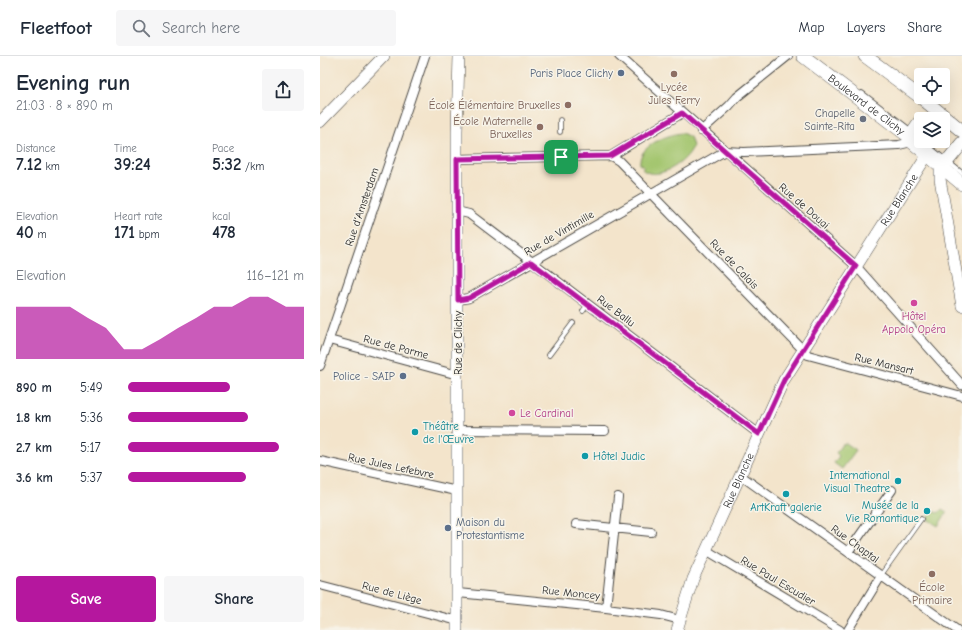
<!DOCTYPE html>
<html lang="en">
<head>
<meta charset="utf-8">
<style>
	:root { --surface:#fff; --page:#f6f6f7; --text:#1f2937; --muted:#747a83; --line:#e0e1e3; --accent:#b5179e }
	body { margin:0; font-family:"Comic Neue",sans-serif; background:var(--page); color:var(--text); height:100vh; display:flex; flex-direction:column; font-size:15px; white-space:nowrap }
	* { box-sizing:border-box; margin:0 }
	p { font-size:13px; color:var(--muted) }
	.icon { flex:none; width:22px; height:22px; fill:none; stroke:currentColor; stroke-width:2; stroke-linecap:round; stroke-linejoin:round }
	.map { position:relative; flex:1; overflow:hidden }
	.sheet { display:flex; flex-direction:column; background:var(--surface); width:320px }
	.sheet>* { flex:none }
	.fabs { position:absolute; left:594px; top:12px; display:grid; gap:8px }
	.fabs a { display:grid; place-items:center; width:36px; height:36px; border-radius:4px; background:var(--surface); box-shadow:0 4px 16px #0002; font-size:20px }
	.pin { position:absolute; display:grid; place-items:center; width:34px; height:34px; color:#fff; margin:-17px; border-radius:8px; box-shadow:0 2px 6px #0006 }
	.round { display:grid; place-items:center; flex:none; width:42px; height:42px; border-radius:4px; background:var(--page) }
	.overview { display:flex; align-items:center; justify-content:space-between; height:68px; padding:0 16px }
	h1 { font-size:22px; font-weight:700; line-height:30px }
	.figures { display:grid; grid-template-columns:repeat(3,1fr); gap:6px; height:68px; padding:4px 16px }
	.figures div { display:grid; align-content:center }
	.figures b { font-size:17px; font-weight:700 }
	.figures small { font-size:11px; font-weight:400 }
	.figures p { font-size:11px }
	.chart { height:112px; padding:8px 16px }
	.chart p { display:flex; justify-content:space-between }
	.chart svg { width:100%; height:72px; margin-top:4px; fill:var(--accent); opacity:.7 }
	.primary-button { display:flex; gap:8px; margin-top:auto; padding:8px 16px }
	.primary-button a { flex:1; height:46px; border-radius:4px; background:var(--accent); color:#fff; font-size:16px; font-weight:700; line-height:46px; text-align:center }
	.primary-button a+a { background:var(--page); color:var(--text) }
	ul { padding:0 16px; list-style:none; font-size:13px }
	li { display:grid; grid-template-columns:64px 48px 1fr; align-items:center; height:30px }
	li i { height:10px; border-radius:5px; background:var(--accent) }
	header { display:flex; align-items:center; gap:24px; box-sizing:border-box; height:56px; padding:0 20px; background:var(--surface); border-bottom:1px solid var(--line) }
	header strong { font-size:19px }
	nav { display:flex; gap:22px; margin-inline-start:auto; font-size:14px }
	.search { width:280px; height:36px; background:var(--page); display:flex; align-items:center; gap:10px; box-sizing:border-box; padding:0 14px; border-radius:4px; color:var(--muted); font-size:15px }
	main { display:flex; flex:1; min-height:0 }
	.map>svg:first-child { display:block }
	.green { fill:#a4c66f; stroke:#68784d }
	.lines { fill:none; stroke-linecap:round; stroke-linejoin:round }
	.lane-casing { stroke:#494743; stroke-width:5.5 }
	.street-casing { stroke:#494743; stroke-width:10 }
	.secondary-casing { stroke:#494743; stroke-width:12 }
	.primary-casing { stroke:#494743; stroke-width:14 }
	.lane { stroke:#fff; stroke-width:4 }
	.street { stroke:#fff; stroke-width:8 }
	.secondary { stroke:#fff; stroke-width:11 }
	.primary { stroke:#fff; stroke-width:13 }
	.route-casing { stroke:#fff; stroke-width:8 }
	.route { stroke:#b5179e; stroke-width:5 }
	.service-dot { fill:#5c6f8a; stroke:#f7f3e8; stroke-width:1.5 }
	.education-dot { fill:#8d6e63; stroke:#f7f3e8; stroke-width:1.5 }
	.worship-dot { fill:#6b7280; stroke:#f7f3e8; stroke-width:1.5 }
	.hotel-dot { fill:#d1479c; stroke:#f7f3e8; stroke-width:1.5 }
	.culture-dot { fill:#0f9aa8; stroke:#f7f3e8; stroke-width:1.5 }
	.labels { text-anchor:middle; dominant-baseline:central; stroke-width:3; stroke-linejoin:round; paint-order:stroke }
	.service-label { font-size:11px; fill:#4e5e75; stroke:#f7f3e8; text-anchor:end }
	.education-label { font-size:11px; fill:#785e54; stroke:#f7f3e8 }
	.street-label { font-size:11px; fill:#2b2b2b; stroke:#f7f3e8 }
	.worship-label { font-size:11px; fill:#5b616d; stroke:#f7f3e8; text-anchor:end }
	.hotel-label { font-size:11px; fill:#b23c85; stroke:#f7f3e8 }
	.culture-label { font-size:11px; fill:#0d838f; stroke:#f7f3e8; text-anchor:start }
</style>
</head>
<body>
<header>
<strong>Fleetfoot</strong>
<div class="search"><svg class="icon" aria-label="search" viewBox="0 0 24 24"><circle cx="10" cy="10" r="6"/><path d="M15 15l6 6"/></svg>Search here</div>
<nav><a>Map</a><a>Layers</a><a>Share</a></nav>
</header>
<main>
<section class="sheet">
<div class="overview"><div><h1>Evening run</h1><p>21:03 · 8 × 890 m</p></div><a class="round"><svg class="icon" aria-label="share" viewBox="0 0 24 24"><path d="M12 15V3M7 8l5-5 5 5M5 13v7h14v-7"/></svg></a></div>
<div class="figures">
<div><p>Distance</p><b>7.12<small> km</small></b></div>
<div><p>Time</p><b>39:24</b></div>
<div><p>Pace</p><b>5:32<small> /km</small></b></div>
</div>
<div class="figures">
<div><p>Elevation</p><b>40<small> m</small></b></div>
<div><p>Heart rate</p><b>171<small> bpm</small></b></div>
<div><p>kcal</p><b>478</b></div>
</div>
<div class="chart"><p><span>Elevation</span>116–121 m</p>
<svg viewBox="0 0 160 44" preserveAspectRatio="none"><path d="M0 44V12L10 12L20 12L30 12L40 19L50 25L60 38L70 38L80 32L90 25L100 19L110 12L120 12L130 6L140 6L150 12L160 12V44z"/></svg>
</div>
<ul>
<li><b>890 m</b>5:49<i style="width:58%"></i></li>
<li><b>1.8 km</b>5:36<i style="width:68%"></i></li>
<li><b>2.7 km</b>5:17<i style="width:86%"></i></li>
<li><b>3.6 km</b>5:37<i style="width:67%"></i></li>
</ul>
<div class="primary-button"><a>Save</a><a>Share</a></div>
</section>
<div class="map">
<svg width="642" height="574" viewBox="0 0 642 574">
	<rect width="100%" height="100%" fill="#f7f3e8"/>
	<filter id="ink" filterUnits="userSpaceOnUse"><feTurbulence type="fractalNoise" baseFrequency=".025" numOctaves="2"/><feDisplacementMap in="SourceGraphic" scale="8" xChannelSelector="R" yChannelSelector="G"/><feConvolveMatrix kernelMatrix="1 2 1 2 8 2 1 2 1" color-interpolation-filters="sRGB"/></filter>
	<filter id="wash" filterUnits="userSpaceOnUse"><feTurbulence type="fractalNoise" baseFrequency=".012" numOctaves="4" result="noise"/><feDisplacementMap in="SourceGraphic" scale="16" xChannelSelector="R" yChannelSelector="G"/><feGaussianBlur stdDeviation="0.9" result="paint"/><feColorMatrix in="noise" values="0 0 0 0 0 0 0 0 0 0 0 0 0 0 0 0 0 1.4 0 .05"/><feComposite in="paint" operator="in"/></filter>
	<g filter="url(#wash)">
		<rect width="100%" height="100%" fill="#f3e4cb"/>
		<!-- green -->
		<path class="green" d="M362,77L370,81L373,90C368,106 336,127 322,113L324,111L322,108L320,109C317,90 348,78 362,77Z
			M526,387L536,394L522,413L514,407L519,400L516,397L522,388Z
			M622,453L627,456L618,470L607,463L612,455L618,457Z"/>
	</g>
	<g filter="url(#ink)">
		<g class="lines">
			<!-- lane casing -->
			<g class="lane-casing">
				<path id="lane" d="M542,37L589,73
					M240,64V76
					M602,85L642,117
					M263,255L268,248
					M229,299L253,267
					M561,519L601,463"/>
			</g>
			<!-- street casing -->
			<g class="street-casing">
				<path id="street" d="M299,0L536,210L642,329
					M381,75L409,50L417,41L468,0
					M291,100L299,105L488,299L642,340
					M137,103L291,100L362,57
					M137,155L149,158L439,378
					M138,244L149,242L405,95L424,96L579,89L592,86
					M9,284L138,319
					M0,310L105,0
					M137,374L285,375
					M0,405L137,435
					M420,419L637,574
					M256,468L331,476
					M386,494L520,574
					M528,496L572,434
					M0,529L138,565
					M138,537L286,552L341,559L360,564
					M286,552L298,441
					M528,574L561,520"/>
			</g>
			<!-- secondary casing -->
			<g class="secondary-casing">
				<g id="secondary">
					<path d="M0,66L64,0"/>
					<path d="M620,108V123L642,250"/>
					<path d="M137,574V75L139,0"/>
					<path id="s1" d="M357,574L373,523L464,324L608,98"/>
				</g>
			</g>
			<!-- primary casing -->
			<g class="primary-casing">
				<g id="primary">
					<path id="s2" d="M483,0L591,82"/>
					<path d="M545,0L603,43L642,75"/>
					<path d="M601,64L592,77V86L642,128"/>
					<path d="M620,108L629,103L642,87"/>
				</g>
			</g>
			<!-- lane -->
			<use href="#lane" class="lane"/>
			<!-- street -->
			<use href="#street" class="street"/>
			<!-- secondary -->
			<use href="#secondary" class="secondary"/>
			<!-- primary -->
			<use href="#primary" class="primary"/>
		</g>
	</g>
	<g class="lines" filter="url(#ink)">
		<!-- route casing -->
		<g class="route-casing">
			<path id="route" d="M362,57L536,210L464,324L439,378L211,206L149,242L138,244L137,103L290,100Z"/>
		</g>
		<!-- route -->
		<use href="#route" class="route"/>
	</g>
	<!-- markers -->
	<g class="service-dot">
		<circle cx="301" cy="17" r="4"/>
		<circle cx="83" cy="320" r="4"/>
		<circle cx="128" cy="472" r="4"/>
	</g>
	<g class="education-dot">
		<circle cx="354" cy="18" r="4"/>
		<circle cx="248" cy="49" r="4"/>
		<circle cx="220" cy="71" r="4"/>
		<circle cx="612" cy="518" r="4"/>
	</g>
	<circle class="worship-dot" cx="543" cy="63" r="4"/>
	<g class="hotel-dot">
		<circle cx="594" cy="247" r="4"/>
		<circle cx="192" cy="357" r="4"/>
	</g>
	<g class="culture-dot">
		<circle cx="95" cy="376" r="4"/>
		<circle cx="265" cy="400" r="4"/>
		<circle cx="578" cy="425" r="4"/>
		<circle cx="466" cy="438" r="4"/>
		<circle cx="607" cy="455" r="4"/>
	</g>
	<g class="labels">
		<!-- service labels -->
		<g class="service-label">
			<text x="293" y="17">Paris Place Clichy</text>
			<text x="75" y="320">Police - SAIP</text>
			<text x="136" y="466" text-anchor="start">Maison du<tspan x="136" dy="13">Protestantisme</tspan></text>
		</g>
		<!-- education labels -->
		<g class="education-label">
			<text x="354" y="31">Lycée<tspan x="354" dy="13">Jules Ferry</tspan></text>
			<text x="240" y="49" text-anchor="end">École Élémentaire Bruxelles</text>
			<text x="212" y="65" text-anchor="end">École Maternelle<tspan x="212" dy="13">Bruxelles</tspan></text>
			<text x="612" y="531">École<tspan x="612" dy="13">Primaire</tspan></text>
		</g>
		<!-- street labels -->
		<g class="street-label">
			<text stroke="none"><textPath href="#s2" startOffset="80">Boulevard de Clichy</textPath></text>
			<text stroke="none"><textPath href="#s1" startOffset="486">Rue Blanche</textPath></text>
			<text transform="translate(484 150) rotate(41)">Rue de Douai</text>
			<text transform="translate(42 151) rotate(-71)">Rue d'Amsterdam</text>
			<text transform="translate(239 177) rotate(-30)">Rue de Vintimille</text>
			<text transform="translate(414 208) rotate(46)">Rue de Calais</text>
			<text transform="translate(296 255) rotate(37)">Rue Ballu</text>
			<text transform="translate(138 287) rotate(-90)">Rue de Clichy</text>
			<text transform="translate(76 291) rotate(15)">Rue de Parme</text>
			<text transform="translate(564 308) rotate(14)">Rue Mansart</text>
			<text transform="translate(71 410) rotate(12)">Rue Jules Lefebvre</text>
			<text stroke="none"><textPath href="#s1" startOffset="162">Rue Blanche</textPath></text>
			<text transform="translate(535 488) rotate(36)">Rue Chaptal</text>
			<text transform="translate(458 525) rotate(31)">Rue Paul Escudier</text>
			<text transform="translate(72 537) rotate(15)">Rue de Liège</text>
			<text transform="translate(251 537) rotate(6)">Rue Moncey</text>
		</g>
		<!-- worship labels -->
		<g class="worship-label">
			<text x="535" y="57">Chapelle<tspan x="535" dy="13">Sainte-Rita</tspan></text>
		</g>
		<!-- hotel labels -->
		<g class="hotel-label">
			<text x="594" y="260">Hôtel<tspan x="594" dy="13">Appolo Opéra</tspan></text>
			<text x="200" y="357" text-anchor="start">Le Cardinal</text>
		</g>
		<!-- culture labels -->
		<g class="culture-label">
			<text x="103" y="370">Théâtre<tspan x="103" dy="13">de l'Œuvre</tspan></text>
			<text x="273" y="400">Hôtel Judic</text>
			<text x="570" y="419" text-anchor="end">International<tspan x="570" dy="13">Visual Theatre</tspan></text>
			<text x="599" y="449" text-anchor="end">Musée de la<tspan x="599" dy="13">Vie Romantique</tspan></text>
			<text x="466" y="451" text-anchor="middle">ArtKraft galerie</text>
		</g>
	</g>
</svg>
<div class="fabs">
<a><svg class="icon" aria-label="locate" viewBox="0 0 24 24"><circle cx="12" cy="12" r="6"/><path d="M12 2v4M12 18v4M2 12h4M18 12h4"/></svg></a>
<a><svg class="icon" aria-label="layers" viewBox="0 0 24 24"><path d="M12 4l9 5-9 5-9-5zM3 14l9 5 9-5"/></svg></a>
</div>
<div class="pin" style="left:241px;top:101px;background:#1e9e55"><svg class="icon" aria-label="arrive" viewBox="0 0 24 24"><path d="M6 21V4h12l-3 4 3 4H6"/></svg></div>
</div>
</main>
</body>
</html>
